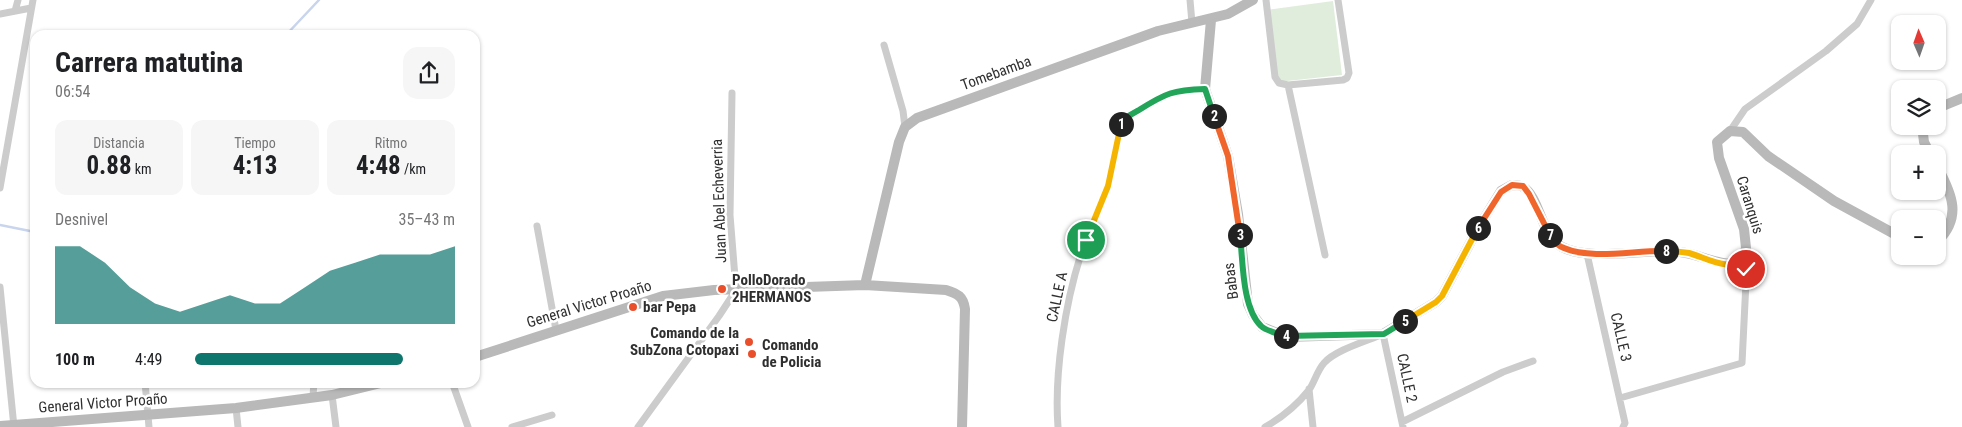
<!DOCTYPE html>
<html lang="es">
<head>
<meta charset="utf-8">
<style>
	:root { --surface:#fff; --page:#f6f6f6; --text:#202124; --muted:#757577; --accent:#0f766e }
	body { margin:0; font-family:"Roboto Condensed",sans-serif; background:var(--page); color:var(--text); height:100vh; display:flex; flex-direction:column; font-size:19px; white-space:nowrap }
	* { box-sizing:border-box; margin:0 }
	p { font-size:16px; color:var(--muted) }
	.icon { flex:none; width:28px; height:28px; fill:none; stroke:currentColor; stroke-width:2; stroke-linecap:round; stroke-linejoin:round }
	.map { position:relative; flex:1; overflow:hidden }
	.sheet { position:absolute; left:30px; top:30px; width:450px; height:358px; display:flex; flex-direction:column; background:var(--surface); border-radius:15px; box-shadow:0 1px 4px #0004 }
	.sheet>* { flex:none }
	.needle { width:32px; rotate:358deg }
	.controls { position:absolute; left:1891px; top:15px; display:grid; gap:10px }
	.controls a { display:grid; place-items:center; width:55px; height:55px; border-radius:10px; background:var(--surface); box-shadow:0 1px 4px #0004; font-size:25px }
	.pin { position:absolute; display:grid; place-items:center; width:42px; height:42px; color:#fff; margin:-21px; border:2px solid #fff; border-radius:50%; box-shadow:0 1px 5px #0007 }
	.km { position:absolute; width:25px; height:25px; margin:-12px; border-radius:50%; background:#222; color:#fff; font-size:14px; line-height:25px; text-align:center }
	.round { display:grid; place-items:center; flex:none; width:52px; height:52px; border-radius:15px; background:var(--page) }
	.summary { display:flex; align-items:center; justify-content:space-between; height:85px; padding:0 25px }
	h1 { font-size:28px; font-weight:700; line-height:38px }
	.stats { display:grid; grid-template-columns:repeat(3,1fr); gap:8px; height:85px; padding:5px 25px }
	.stats div { display:grid; align-content:center; border-radius:12px; background:var(--page); text-align:center }
	.stats b { font-size:25px; font-weight:700 }
	.stats small { font-size:14px; font-weight:400 }
	.stats p { font-size:14px }
	.chart { height:140px; padding:10px 25px }
	.chart p { display:flex; justify-content:space-between }
	.chart svg { width:100%; height:90px; margin-top:5px; fill:var(--accent); opacity:.7 }
	ul { padding:0 25px; list-style:none; font-size:16px }
	li { display:grid; grid-template-columns:80px 60px 1fr; align-items:center; height:38px }
	li i { height:12px; border-radius:6px; background:var(--accent) }
	.map>svg:first-child { display:block }
	.green { fill:#e1eddc }
	.lines { fill:none; stroke-linecap:round; stroke-linejoin:round }
	.stream { stroke:#c8d5ed; stroke-width:2.5 }
	.street { stroke:#ccc; stroke-width:7 }
	.secondary { stroke:#b9b9b9; stroke-width:10 }
	.split-1-casing { stroke:#fff; stroke-width:10 }
	.split-2-casing { stroke:#fff; stroke-width:10 }
	.split-3-casing { stroke:#fff; stroke-width:10 }
	.split-4-casing { stroke:#fff; stroke-width:10 }
	.split-5-casing { stroke:#fff; stroke-width:10 }
	.split-6-casing { stroke:#fff; stroke-width:10 }
	.split-7-casing { stroke:#fff; stroke-width:10 }
	.split-8-casing { stroke:#fff; stroke-width:10 }
	.split-9-casing { stroke:#fff; stroke-width:10 }
	.split-1 { stroke:#f5b400; stroke-width:6 }
	.split-2 { stroke:#22a559; stroke-width:6 }
	.split-3 { stroke:#f0652b; stroke-width:6 }
	.split-4 { stroke:#22a559; stroke-width:6 }
	.split-5 { stroke:#22a559; stroke-width:6 }
	.split-6 { stroke:#f5b400; stroke-width:6 }
	.split-7 { stroke:#f0652b; stroke-width:6 }
	.split-8 { stroke:#f0652b; stroke-width:6 }
	.split-9 { stroke:#f5b400; stroke-width:6 }
	.poi-dot { fill:#ea4f2c; stroke:#fff; stroke-width:2 }
	.labels { text-anchor:middle; dominant-baseline:central; stroke-width:5; stroke-linejoin:round; paint-order:stroke }
	.street-label { font-size:15px; fill:#2f2f2f; stroke:#fff }
	.poi-label { font-size:15px; font-weight:bold; fill:#2f2f2f; stroke:#fff; text-anchor:start }
</style>
</head>
<body>
<div class="map">
<svg width="1962" height="427" viewBox="0 0 1962 427">
	<rect width="100%" height="100%" fill="#fff"/>
	<!-- green -->
	<path class="green" d="M1333,1L1342,75L1278,82L1266,10Z"/>
	<g class="lines">
		<!-- stream -->
		<path class="stream" d="M286,35L319,0
			M0,225L35,232"/>
		<!-- street -->
		<path class="street" d="M1190,0L1192,23
			M1266,0L1275,77L1279,83L1288,85L1343,80L1347,78L1349,73L1338,0
			M15,11L18,0
			M0,14L31,8
			M884,45L903,111L905,127
			M1288,85L1325,255
			M1730,131L1745,109L1826,51L1857,24L1871,0
			M0,188L33,0
			M537,226L556,330
			M1587,254L1625,423L1623,427
			M0,287L14,427
			M145,382L149,427
			M452,382L468,427
			M1309,389L1313,427
			M332,395L336,427
			M313,396L314,382
			M1620,398L1742,363L1746,282L1744,256
			M236,408L238,427
			M1402,422L1503,372L1533,361
			M512,427L552,415
			M638,427L719,316L736,290L730,215L732,93
			M1058,427C1054,374 1065,304 1081,254C1088,230 1101,209 1108,186C1113,168 1116,148 1119,130C1124,118 1131,115 1141,108C1166,93 1175,90 1205,89
			M1265,427C1281,418 1297,405 1309,390C1315,381 1317,371 1324,363C1335,350 1367,341 1383,334L1403,427"/>
		<!-- secondary -->
		<path class="secondary" d="M1211,20L1205,89L1228,156L1238,214L1248,304L1253,315L1262,327L1287,337L1383,334L1436,302L1442,296L1477,230L1501,191L1512,185C1515,185 1520,185 1523,187C1540,197 1541,236 1562,247C1590,262 1647,248 1680,252C1699,254 1716,265 1735,264L1744,256L1746,248L1744,229L1719,158L1717,142L1730,131L1743,132L1768,156L1834,201L1900,237
			M1938,108L1962,98
			M1922,126L1924,142L1930,154
			M1938,168C1952,194 1962,217 1938,241
			M865,285L899,142L905,127L917,118L1158,31L1228,14L1253,0
			M475,357L663,296L714,290L865,285L946,290C958,294 963,296 965,309L962,427
			M0,426L236,408L332,395L385,382"/>
	</g>
	<g class="lines">
		<!-- split-1 casing -->
		<g class="split-1-casing">
			<path id="split-1" d="M1086,240L1108,186L1121,124"/>
		</g>
		<!-- split-2 casing -->
		<g class="split-2-casing">
			<path id="split-2" d="M1121,124C1126,116 1132,114 1139,110C1166,93 1173,90 1205,89L1214,116"/>
		</g>
		<!-- split-3 casing -->
		<g class="split-3-casing">
			<path id="split-3" d="M1214,116L1228,156L1240,235"/>
		</g>
		<!-- split-4 casing -->
		<g class="split-4-casing">
			<path id="split-4" d="M1240,235C1243,261 1242,308 1261,326C1266,331 1279,334 1286,336"/>
		</g>
		<!-- split-5 casing -->
		<g class="split-5-casing">
			<path id="split-5" d="M1286,336L1384,334L1405,321"/>
		</g>
		<!-- split-6 casing -->
		<g class="split-6-casing">
			<path id="split-6" d="M1405,321L1436,302L1442,296L1478,228"/>
		</g>
		<!-- split-7 casing -->
		<g class="split-7-casing">
			<path id="split-7" d="M1478,228L1501,192L1512,185L1523,186L1529,194L1550,235"/>
		</g>
		<!-- split-8 casing -->
		<g class="split-8-casing">
			<path id="split-8" d="M1550,235C1553,240 1557,246 1564,248C1592,260 1635,250 1666,251"/>
		</g>
		<!-- split-9 casing -->
		<g class="split-9-casing">
			<path id="split-9" d="M1666,251C1674,251 1682,252 1689,253C1707,258 1731,274 1744,256L1746,269"/>
		</g>
		<!-- split-1 -->
		<use href="#split-1" class="split-1"/>
		<!-- split-2 -->
		<use href="#split-2" class="split-2"/>
		<!-- split-3 -->
		<use href="#split-3" class="split-3"/>
		<!-- split-4 -->
		<use href="#split-4" class="split-4"/>
		<!-- split-5 -->
		<use href="#split-5" class="split-5"/>
		<!-- split-6 -->
		<use href="#split-6" class="split-6"/>
		<!-- split-7 -->
		<use href="#split-7" class="split-7"/>
		<!-- split-8 -->
		<use href="#split-8" class="split-8"/>
		<!-- split-9 -->
		<use href="#split-9" class="split-9"/>
	</g>
	<!-- markers -->
	<g class="poi-dot">
		<circle cx="722" cy="289" r="5"/>
		<circle cx="633" cy="307" r="5"/>
		<circle cx="749" cy="342" r="5"/>
		<circle cx="752" cy="354" r="5"/>
	</g>
	<g class="labels">
		<!-- street labels -->
		<g class="street-label">
			<text transform="translate(996 73) rotate(-20)">Tomebamba</text>
			<text transform="translate(719 201) rotate(-92)">Juan Abel Echeverria</text>
			<text transform="translate(1750 205) rotate(73)">Caranquis</text>
			<text transform="translate(1231 281) rotate(-97)">Babas</text>
			<text transform="translate(1057 297) rotate(-78)">CALLE A</text>
			<text transform="translate(589 304) rotate(-17)">General Victor Proaño</text>
			<text transform="translate(1621 337) rotate(77)">CALLE 3</text>
			<text transform="translate(1407 378) rotate(78)">CALLE 2</text>
			<text transform="translate(103 403) rotate(-4)">General Victor Proaño</text>
		</g>
		<!-- poi labels -->
		<g class="poi-label">
			<text x="732" y="280">PolloDorado<tspan x="732" dy="17">2HERMANOS</tspan></text>
			<text x="643" y="307">bar Pepa</text>
			<text x="739" y="333" text-anchor="end">Comando de la<tspan x="739" dy="17">SubZona Cotopaxi</tspan></text>
			<text x="762" y="345">Comando<tspan x="762" dy="17">de Policia</tspan></text>
		</g>
	</g>
</svg>
<div class="controls">
<a><svg class="needle" viewBox="-14 -14 28 28"><path d="M0-13l5 13h-10z" fill="#e53935"/><path d="M0 13l5-13h-10z" fill="#757577"/></svg></a>
<a><svg class="icon" aria-label="layers" viewBox="0 0 24 24"><path d="M12 4l9 5-9 5-9-5zM3 14l9 5 9-5"/></svg></a>
<a>+</a>
<a>−</a>
</div>
<div class="pin" style="left:1086px;top:240px;background:#1e9e55"><svg class="icon" aria-label="arrive" viewBox="0 0 24 24"><path d="M6 21V4h12l-3 4 3 4H6"/></svg></div>
<div class="pin" style="left:1746px;top:269px;background:#d93025"><svg class="icon" aria-label="check" viewBox="0 0 24 24"><path d="M5 12l5 5 9-10"/></svg></div>
<b class="km" style="left:1121px;top:124px">1</b>
<b class="km" style="left:1214px;top:116px">2</b>
<b class="km" style="left:1240px;top:235px">3</b>
<b class="km" style="left:1286px;top:336px">4</b>
<b class="km" style="left:1405px;top:321px">5</b>
<b class="km" style="left:1478px;top:228px">6</b>
<b class="km" style="left:1550px;top:235px">7</b>
<b class="km" style="left:1666px;top:251px">8</b>
<section class="sheet">
<div class="summary"><div><h1>Carrera matutina</h1><p>06:54</p></div><a class="round"><svg class="icon" aria-label="share" viewBox="0 0 24 24"><path d="M12 15V3M7 8l5-5 5 5M5 13v7h14v-7"/></svg></a></div>
<div class="stats">
<div><p>Distancia</p><b>0.88<small> km</small></b></div>
<div><p>Tiempo</p><b>4:13</b></div>
<div><p>Ritmo</p><b>4:48<small> /km</small></b></div>
</div>
<div class="chart"><p><span>Desnivel</span>35–43 m</p>
<svg viewBox="0 0 160 44" preserveAspectRatio="none"><path d="M0 44V6L10 6L20 14L30 26L40 34L50 38L60 34L70 30L80 34L90 34L100 26L110 18L120 14L130 10L140 10L150 10L160 6V44z"/></svg>
</div>
<ul>
<li><b>100 m</b>4:49<i style="width:80%"></i></li>
</ul>
</section>
</div>
</body>
</html>
